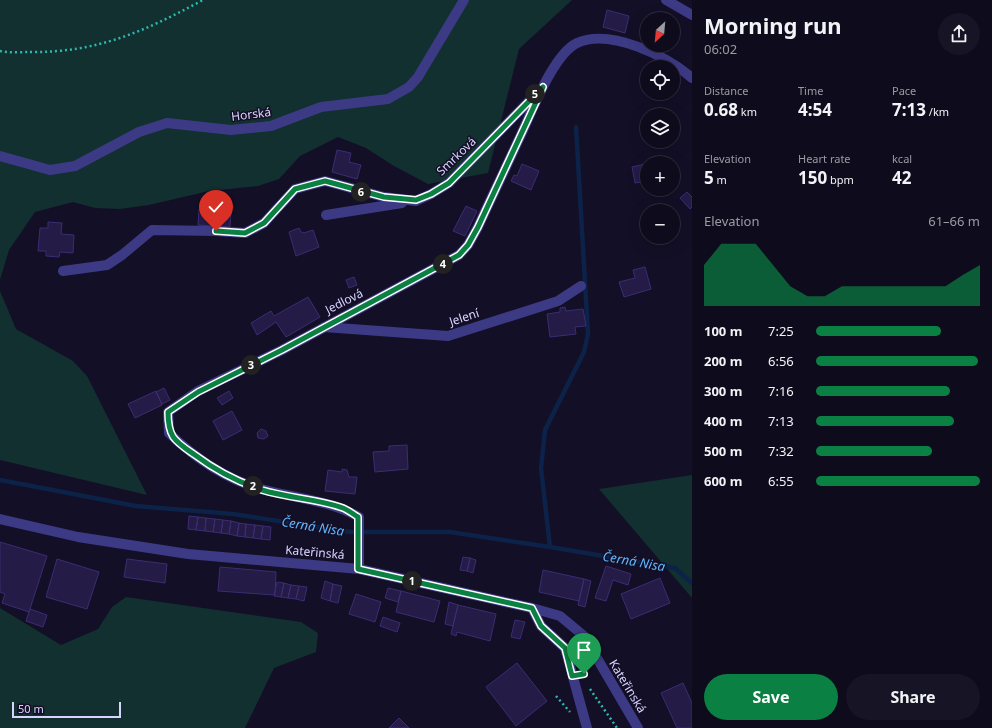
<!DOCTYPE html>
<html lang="en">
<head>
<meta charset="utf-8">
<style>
	:root { --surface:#0e0b1c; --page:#171425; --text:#f1f3f6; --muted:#9b9ba3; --line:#2e2b3b; --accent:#0b8043 }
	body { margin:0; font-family:"Noto Sans",sans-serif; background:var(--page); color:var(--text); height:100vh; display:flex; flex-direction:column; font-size:15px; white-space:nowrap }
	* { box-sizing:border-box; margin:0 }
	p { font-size:13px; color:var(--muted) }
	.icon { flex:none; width:22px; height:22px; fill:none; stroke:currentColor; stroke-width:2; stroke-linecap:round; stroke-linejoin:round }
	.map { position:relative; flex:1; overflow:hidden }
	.drawer { display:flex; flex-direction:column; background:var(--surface); width:300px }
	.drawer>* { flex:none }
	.needle { width:26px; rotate:206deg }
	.controls { position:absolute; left:640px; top:12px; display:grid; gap:8px }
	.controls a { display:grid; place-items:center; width:40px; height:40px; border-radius:50%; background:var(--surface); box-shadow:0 4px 16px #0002,0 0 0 1px var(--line); font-size:20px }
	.scale { position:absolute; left:12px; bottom:10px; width:109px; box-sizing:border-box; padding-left:4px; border:2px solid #d9d4ff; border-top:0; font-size:11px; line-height:14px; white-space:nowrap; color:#d9d4ff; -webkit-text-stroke:3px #130f26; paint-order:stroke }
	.pin { position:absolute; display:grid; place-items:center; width:34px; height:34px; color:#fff; margin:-41px -17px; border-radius:50% 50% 50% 0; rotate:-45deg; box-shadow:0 0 4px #0007 }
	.pin .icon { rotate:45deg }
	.km { position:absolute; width:20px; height:20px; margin:-10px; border-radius:50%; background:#222; color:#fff; font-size:11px; line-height:20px; text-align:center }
	.round { display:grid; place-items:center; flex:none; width:42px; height:42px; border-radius:21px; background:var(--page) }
	.overview { display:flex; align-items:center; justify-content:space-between; height:68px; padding:0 12px }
	h1 { font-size:22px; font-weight:700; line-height:30px }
	.figures { display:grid; grid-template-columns:repeat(3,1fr); gap:6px; height:68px; padding:4px 12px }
	.figures div { display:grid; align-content:center }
	.figures b { font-size:17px; font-weight:700 }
	.figures small { font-size:11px; font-weight:400 }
	.figures p { font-size:11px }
	.chart { height:112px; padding:8px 12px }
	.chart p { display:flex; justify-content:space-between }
	.chart svg { width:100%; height:72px; margin-top:4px; fill:var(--accent); opacity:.7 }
	.primary-button { display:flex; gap:8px; margin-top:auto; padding:8px 12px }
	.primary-button a { flex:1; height:46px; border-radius:24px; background:var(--accent); color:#fff; font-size:16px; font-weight:700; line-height:46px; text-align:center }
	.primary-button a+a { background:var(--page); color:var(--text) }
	ul { padding:0 12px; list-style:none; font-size:13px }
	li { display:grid; grid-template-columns:64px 48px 1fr; align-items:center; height:30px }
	li i { height:10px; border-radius:5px; background:var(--accent) }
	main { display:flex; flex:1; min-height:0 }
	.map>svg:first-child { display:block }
	.green { fill:#12302f }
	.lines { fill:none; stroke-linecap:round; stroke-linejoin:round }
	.stream { stroke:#0c2248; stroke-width:4.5 }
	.building { fill:#241b47; stroke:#3b2d73 }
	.path { stroke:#2fb8b0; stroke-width:2.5; stroke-dasharray:2 3; stroke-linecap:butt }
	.minor { stroke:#3d3a85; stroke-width:10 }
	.route-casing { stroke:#fff; stroke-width:8 }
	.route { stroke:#0b8043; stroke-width:5 }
	.labels { text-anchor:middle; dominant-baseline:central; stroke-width:3; stroke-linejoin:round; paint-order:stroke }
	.street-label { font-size:12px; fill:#d9d4ff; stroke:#130f26 }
	.water-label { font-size:13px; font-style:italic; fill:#62b6ff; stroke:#130f26 }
</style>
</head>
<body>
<main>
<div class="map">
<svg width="692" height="728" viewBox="0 0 692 728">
	<rect width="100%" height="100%" fill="#130f26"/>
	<!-- green -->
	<path class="green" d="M0,0H572L519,49L488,173L428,184L394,166L366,148L338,137L300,156L279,179L258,186L209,191L149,205L120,209L95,208L73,202L35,212L9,250L0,280Z
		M0,291L16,329L73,361L87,376L147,495L0,460Z
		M692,475V598L599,489Z
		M126,597L301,622L318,633L316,652L274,668L245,728H0V608L61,645L98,629L112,607Z"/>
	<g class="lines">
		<!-- stream -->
		<path class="stream" d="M0,480L136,506L233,514L350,532H450L550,547L675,568L692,583
			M550,547L541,468L545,430L584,352L588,334L576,127"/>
	</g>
	<!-- building -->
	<path class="building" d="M607,10L629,16L625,33L603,27Z
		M337,150L351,153L349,162L361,165L357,179L332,172Z
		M522,164L539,171L531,190L511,181L514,175L517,176Z
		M645,164L647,181L635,183L632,167Z
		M687,192L692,197V207L690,209L680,198Z
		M466,206L477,211L465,236L453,231Z
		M199,209L231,211L230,227L198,225Z
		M48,222L62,223L61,234L74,235L73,253L60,252L59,257L46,256V251H38L40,228H48Z
		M299,228L301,232L304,233L313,230L319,247L296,256L289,232Z
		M645,267L651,289L624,297L619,282L635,278L633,270Z
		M354,277L357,285L349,288L346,280Z
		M308,297L320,317L286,337L276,322L257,335L251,323L271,311L274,316Z
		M565,307L566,311L583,309L586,326L575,327L576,334L550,337L547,314L560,312V308Z
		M164,388L170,400L162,404L156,392Z
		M156,391L162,405L135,418L128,404Z
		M229,391L233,398L222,405L217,398Z
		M232,411L242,430L223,440L213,421Z
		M261,429L266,431L268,436L264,439L258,438L257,433Z
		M407,445L408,469L375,472L373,452L389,451V446Z
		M342,469L347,470L349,477H357L355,494L325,491L328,470L342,472Z
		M189,516L198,517L196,530L188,529Z
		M198,517L206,518L205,531L196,530Z
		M206,518L215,519L213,532L205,531Z
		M215,519L223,520L221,533L213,532Z
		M223,520L231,521L229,534L221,533Z
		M231,521L239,523L237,536L229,534Z
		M239,523L246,524L245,537L237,536Z
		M246,524L255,525L253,538L245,537Z
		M255,525L263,526L261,539L253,538Z
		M263,526L271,527L270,540L261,539Z
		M0,542L47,556L29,612L2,603L5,594L0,592Z
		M463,557L470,558L467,571L460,570Z
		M470,558L476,560L473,573L467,571Z
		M57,559L99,572L87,609L46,597Z
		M127,559L167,564L165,583L124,577Z
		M606,566L631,574L628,585L613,580L606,601L595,598Z
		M220,567L276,572L275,595L218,591Z
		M543,570L584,579L579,601L539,592Z
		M660,578L670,603L631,619L621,594Z
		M584,579L591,581L585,607L578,605Z
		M325,581L333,584L330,601L321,598Z
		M277,582L284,583L281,597L274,596Z
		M284,583L291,585L288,598L281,597Z
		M333,584L342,586L338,603L330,601Z
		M291,585L299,586L296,599L288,598Z
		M299,586L307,587L304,601L296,599Z
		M388,588L401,591L398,602L385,598Z
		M401,591L440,601L434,622L396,612Z
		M356,594L381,602L375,622L349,614Z
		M449,602L458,605L453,626L445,624Z
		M458,605L496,614L490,641L457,632L456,636L451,634Z
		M30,609L47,615L43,627L26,621Z
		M383,617L400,623L397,632L380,626Z
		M515,620L525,622L520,639L511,637Z
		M517,663L547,701L516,726L486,687Z
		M683,683L692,703V728H677L661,693Z
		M399,718L409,728H389Z"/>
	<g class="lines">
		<!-- path -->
		<path class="path" d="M0,51C9,53 21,52 30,52C97,53 145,31 203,0
			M590,689L617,728
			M556,696L570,712"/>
		<!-- minor -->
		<path class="minor" d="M666,0L692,15
			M0,156L50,170L75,166L139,132L167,123L231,130L271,126L321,107L388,99L409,87L418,77L464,0
			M326,215L402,203
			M63,271L107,265L122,255L152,230L216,231L245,233L264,223L295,189L325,181L384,197L416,201L431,194L449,183L537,93
			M324,327L448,336L558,301L581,286
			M0,519L78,537L188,554L359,569L532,608L560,616L584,636L638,728
			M359,569V517C331,501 296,498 265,490C229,481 195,458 169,433L168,412L198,391L282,350L459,255L468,245L478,227C491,198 505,170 518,141C530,117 552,55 577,43C610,28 667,56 692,78
			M532,608L541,626L565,648L587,728"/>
	</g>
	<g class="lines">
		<!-- route casing -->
		<g class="route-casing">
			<path id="route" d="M216,231L245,233L264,223L295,189L325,181L384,197L416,200L431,194L449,183L543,87L478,227L468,245L459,255L282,350L198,392L168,412C168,438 175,441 195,455C215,470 238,482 262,490C288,498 318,499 343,508C348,510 353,514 358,517V569L532,608L541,626L565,648L572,676L584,674"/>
		</g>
		<!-- route -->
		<use href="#route" class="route"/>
	</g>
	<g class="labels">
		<!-- street labels -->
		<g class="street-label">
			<text transform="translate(251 114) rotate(-7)">Horská</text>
			<text transform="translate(456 156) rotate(-44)">Smrková</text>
			<text transform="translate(344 301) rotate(-27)">Jedlová</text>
			<text transform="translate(464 317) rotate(-18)">Jelení</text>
			<text transform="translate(315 552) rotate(5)">Kateřinská</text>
			<text transform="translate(628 686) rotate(59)">Kateřinská</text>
		</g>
		<!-- water labels -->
		<g class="water-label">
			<text transform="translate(313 526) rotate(9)">Černá Nisa</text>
			<text transform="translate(634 561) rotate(10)">Černá Nisa</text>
		</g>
	</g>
</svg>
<div class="controls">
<a><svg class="needle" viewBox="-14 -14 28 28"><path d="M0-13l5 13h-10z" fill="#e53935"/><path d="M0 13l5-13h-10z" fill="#9b9ba3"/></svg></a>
<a><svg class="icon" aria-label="locate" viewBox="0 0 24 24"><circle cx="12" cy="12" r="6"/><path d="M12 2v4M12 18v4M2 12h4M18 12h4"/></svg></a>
<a><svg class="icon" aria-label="layers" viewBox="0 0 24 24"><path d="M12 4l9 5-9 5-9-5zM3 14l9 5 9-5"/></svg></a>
<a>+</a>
<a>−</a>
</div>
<div class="scale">50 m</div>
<div class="pin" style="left:584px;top:674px;background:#1e9e55"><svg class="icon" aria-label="arrive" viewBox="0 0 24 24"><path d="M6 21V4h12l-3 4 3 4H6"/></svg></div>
<div class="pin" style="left:216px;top:231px;background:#d93025"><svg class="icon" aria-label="check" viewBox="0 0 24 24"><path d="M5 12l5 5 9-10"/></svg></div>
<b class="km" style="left:412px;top:581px">1</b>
<b class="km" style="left:253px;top:486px">2</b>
<b class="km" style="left:251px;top:365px">3</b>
<b class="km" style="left:443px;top:264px">4</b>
<b class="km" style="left:535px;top:94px">5</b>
<b class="km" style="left:361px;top:192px">6</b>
</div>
<section class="drawer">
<div class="overview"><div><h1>Morning run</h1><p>06:02</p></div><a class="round"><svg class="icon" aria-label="share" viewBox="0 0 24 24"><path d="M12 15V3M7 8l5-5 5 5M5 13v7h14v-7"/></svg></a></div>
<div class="figures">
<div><p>Distance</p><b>0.68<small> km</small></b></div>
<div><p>Time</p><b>4:54</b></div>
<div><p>Pace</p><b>7:13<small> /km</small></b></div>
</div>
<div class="figures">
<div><p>Elevation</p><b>5<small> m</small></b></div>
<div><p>Heart rate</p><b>150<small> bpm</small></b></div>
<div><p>kcal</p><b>42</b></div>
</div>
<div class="chart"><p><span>Elevation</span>61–66 m</p>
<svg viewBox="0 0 160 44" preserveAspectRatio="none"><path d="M0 44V19L10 6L20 6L30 6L40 19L50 32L60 38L70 38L80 32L90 32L100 32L110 32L120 32L130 32L140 32L150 25L160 19V44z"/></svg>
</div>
<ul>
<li><b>100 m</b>7:25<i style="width:76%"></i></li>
<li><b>200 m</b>6:56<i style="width:99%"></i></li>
<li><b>300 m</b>7:16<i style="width:82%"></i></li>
<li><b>400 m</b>7:13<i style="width:84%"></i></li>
<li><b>500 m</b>7:32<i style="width:71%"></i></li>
<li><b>600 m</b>6:55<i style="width:100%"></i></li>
</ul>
<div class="primary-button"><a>Save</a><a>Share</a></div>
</section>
</main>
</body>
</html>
